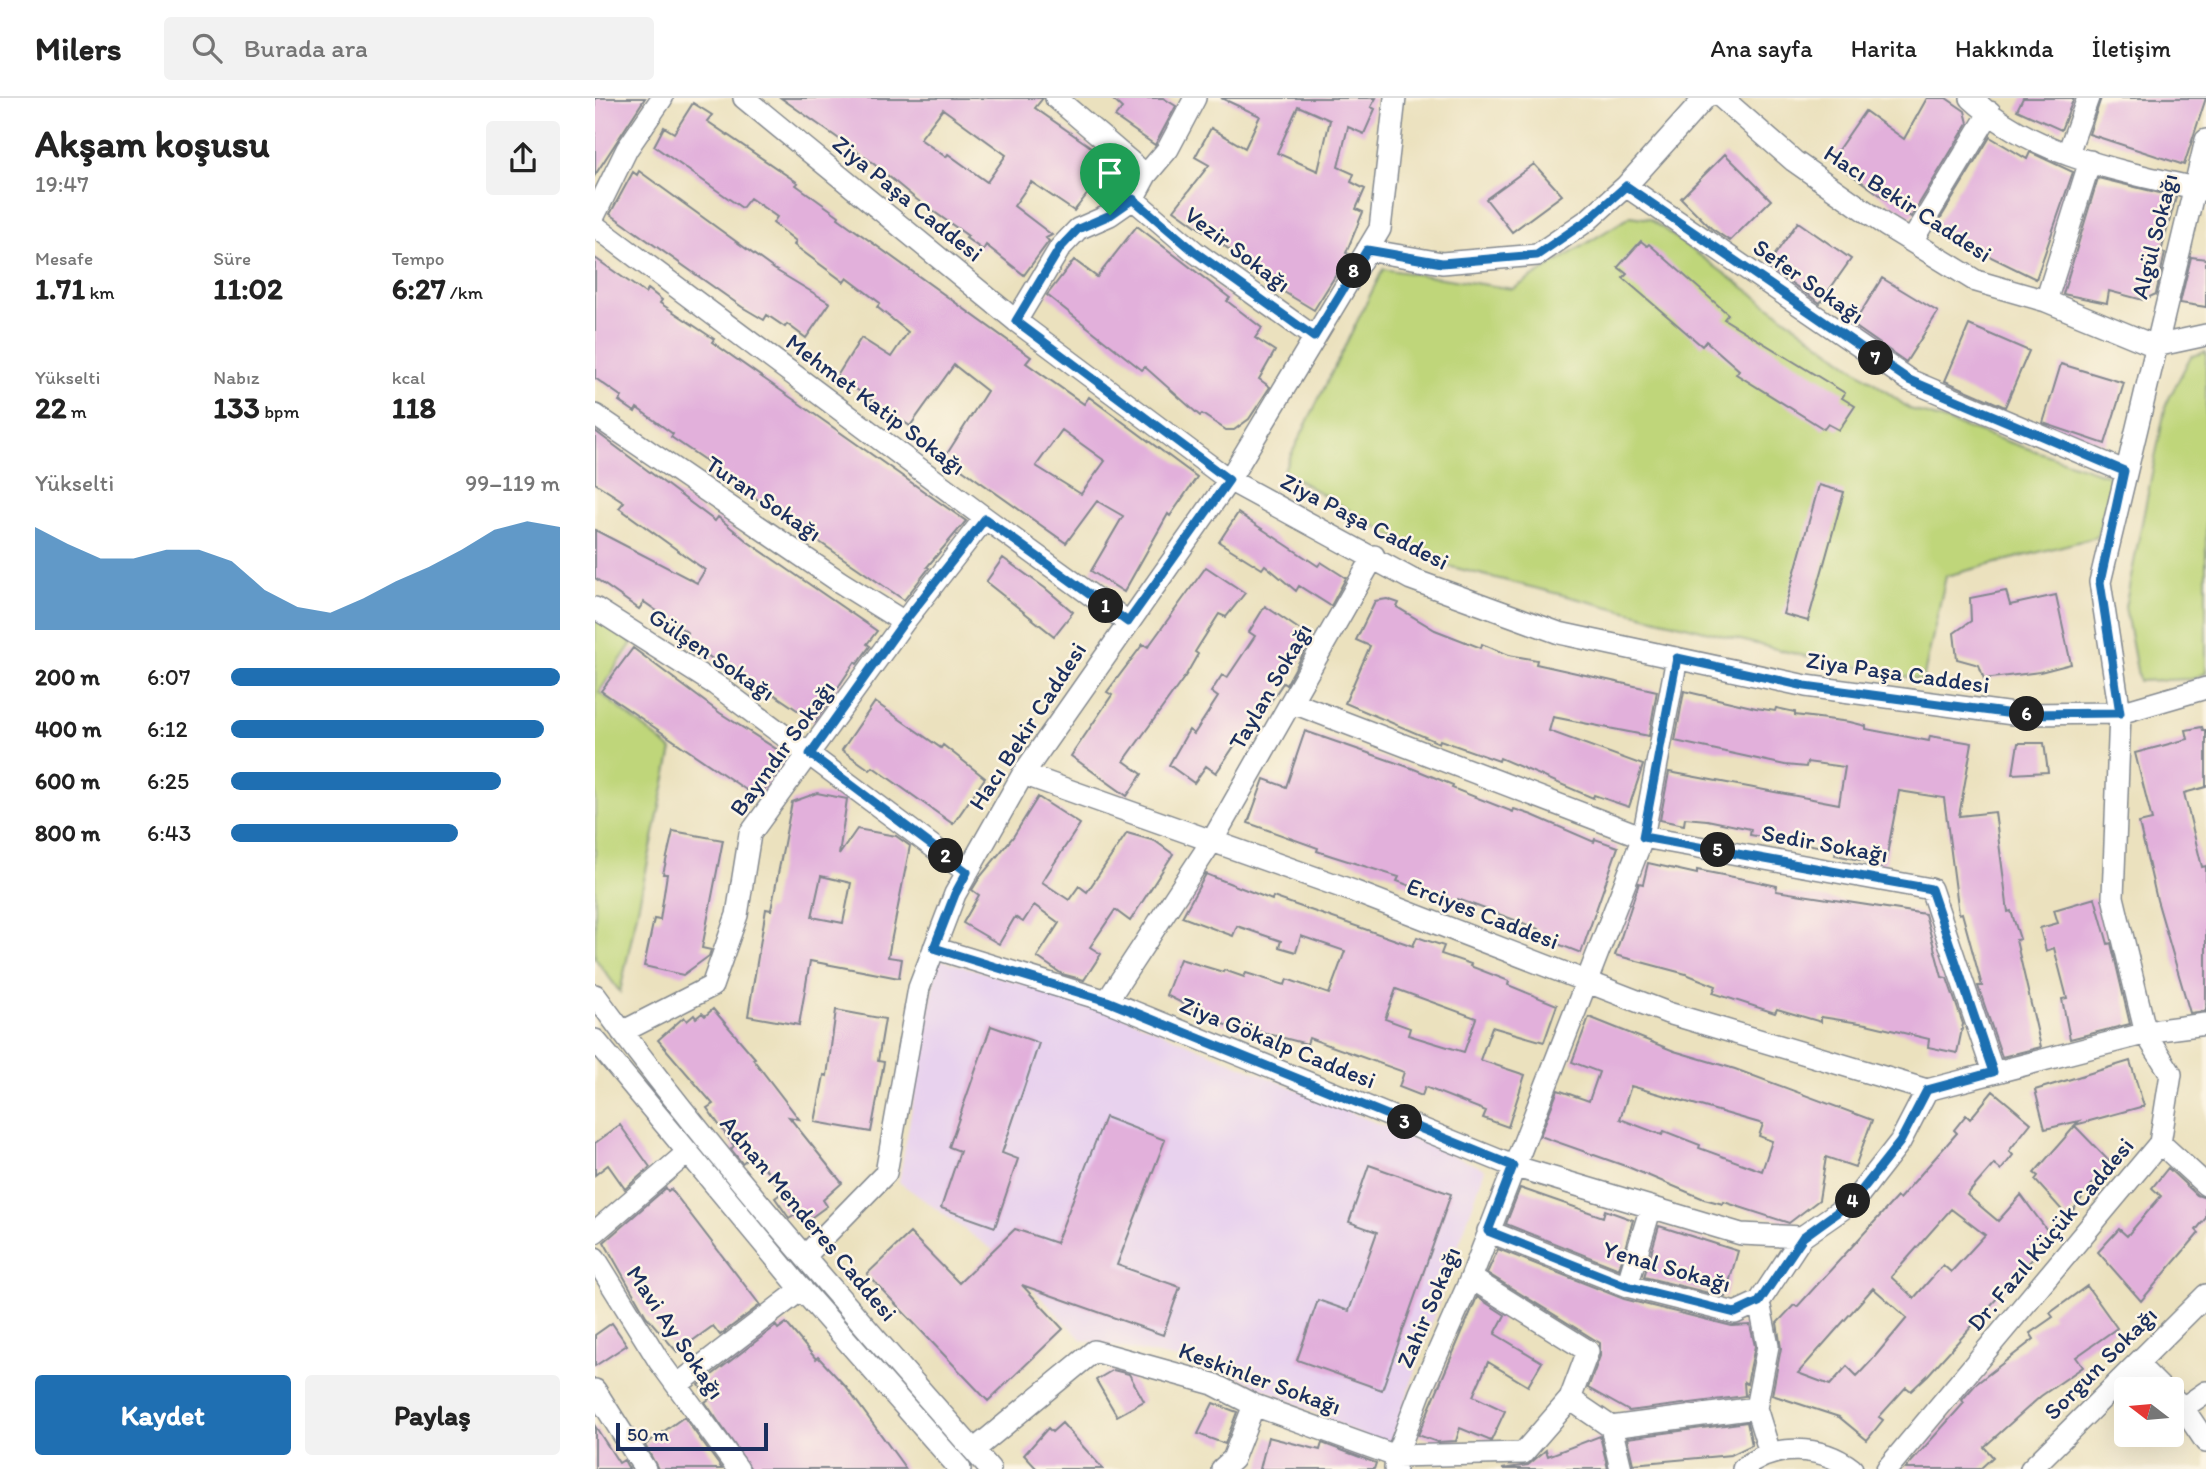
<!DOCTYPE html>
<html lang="tr">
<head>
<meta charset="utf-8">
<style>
	:root { --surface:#fff; --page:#f2f2f2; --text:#222; --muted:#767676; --line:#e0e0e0; --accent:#1f6fb2 }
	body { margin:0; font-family:Itim,sans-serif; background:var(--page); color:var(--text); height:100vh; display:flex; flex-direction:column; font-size:26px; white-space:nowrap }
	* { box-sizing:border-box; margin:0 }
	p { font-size:23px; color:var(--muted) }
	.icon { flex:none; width:38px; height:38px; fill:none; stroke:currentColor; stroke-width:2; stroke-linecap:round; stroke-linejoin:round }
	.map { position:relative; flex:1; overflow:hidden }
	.details { display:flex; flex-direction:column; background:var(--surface); width:595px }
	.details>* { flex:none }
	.needle { width:46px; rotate:286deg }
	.buttons { position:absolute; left:1519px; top:1279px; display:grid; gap:14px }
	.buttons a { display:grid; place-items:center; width:70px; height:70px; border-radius:7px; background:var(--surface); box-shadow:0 7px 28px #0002; font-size:35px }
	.scale { position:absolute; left:21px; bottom:18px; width:152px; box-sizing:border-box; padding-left:7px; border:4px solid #1b2f5e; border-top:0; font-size:19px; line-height:24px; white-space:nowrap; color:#1b2f5e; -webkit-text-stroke:5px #fcf5e5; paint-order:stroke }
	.pin { position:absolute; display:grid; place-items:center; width:60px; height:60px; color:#fff; margin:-72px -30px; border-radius:50% 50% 50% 0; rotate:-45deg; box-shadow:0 0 7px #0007 }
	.pin .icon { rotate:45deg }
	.km { position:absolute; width:35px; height:35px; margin:-18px; border-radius:50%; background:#222; color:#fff; font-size:19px; line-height:35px; text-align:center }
	.round { display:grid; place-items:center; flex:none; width:74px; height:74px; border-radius:7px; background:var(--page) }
	.head { display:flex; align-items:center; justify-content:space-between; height:119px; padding:0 35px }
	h1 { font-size:38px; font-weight:800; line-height:52px }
	.stats { display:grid; grid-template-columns:repeat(3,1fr); gap:10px; height:119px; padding:7px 35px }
	.stats div { display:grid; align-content:center }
	.stats b { font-size:30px; font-weight:800 }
	.stats small { font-size:19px; font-weight:400 }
	.stats p { font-size:19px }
	.chart { height:196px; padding:14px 35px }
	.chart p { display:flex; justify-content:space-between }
	.chart svg { width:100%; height:126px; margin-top:7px; fill:var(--accent); opacity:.7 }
	.button { display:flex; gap:14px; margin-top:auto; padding:14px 35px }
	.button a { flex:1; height:80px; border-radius:7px; background:var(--accent); color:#fff; font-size:28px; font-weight:800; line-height:80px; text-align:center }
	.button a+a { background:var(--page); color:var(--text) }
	ul { padding:0 35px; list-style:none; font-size:23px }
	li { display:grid; grid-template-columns:112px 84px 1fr; align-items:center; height:52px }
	li i { height:18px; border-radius:9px; background:var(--accent) }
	header { display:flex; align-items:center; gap:42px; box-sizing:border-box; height:98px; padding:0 35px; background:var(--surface); border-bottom:2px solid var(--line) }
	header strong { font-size:33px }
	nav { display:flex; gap:38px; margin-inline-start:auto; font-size:24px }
	.search { width:490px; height:63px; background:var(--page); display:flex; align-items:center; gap:18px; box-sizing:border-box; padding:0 24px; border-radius:7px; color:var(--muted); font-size:26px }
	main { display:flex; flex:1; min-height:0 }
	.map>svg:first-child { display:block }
	.built { fill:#e8d2ee }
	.green { fill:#bfd67a; stroke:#6d826c; stroke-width:2 }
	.building { fill:#e2b0db; fill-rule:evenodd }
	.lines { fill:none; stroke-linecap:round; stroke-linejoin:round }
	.minor-casing { stroke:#83888e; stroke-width:24 }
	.minor { stroke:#fff; stroke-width:21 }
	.route-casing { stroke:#fff; stroke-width:14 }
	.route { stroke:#1f6fb2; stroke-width:9 }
	.labels { text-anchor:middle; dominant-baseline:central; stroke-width:5; stroke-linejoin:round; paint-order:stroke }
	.street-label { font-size:24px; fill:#1b2f5e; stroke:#fcf5e5 }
</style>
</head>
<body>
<header>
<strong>Milers</strong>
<div class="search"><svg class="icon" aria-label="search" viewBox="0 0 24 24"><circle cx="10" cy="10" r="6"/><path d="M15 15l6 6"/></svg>Burada ara</div>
<nav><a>Ana sayfa</a><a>Harita</a><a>Hakkında</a><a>İletişim</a></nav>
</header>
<main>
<section class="details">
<div class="head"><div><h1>Akşam koşusu</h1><p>19:47</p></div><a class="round"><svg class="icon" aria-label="share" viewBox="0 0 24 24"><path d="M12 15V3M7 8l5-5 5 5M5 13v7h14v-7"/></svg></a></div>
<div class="stats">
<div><p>Mesafe</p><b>1.71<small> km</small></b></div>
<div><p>Süre</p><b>11:02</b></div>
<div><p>Tempo</p><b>6:27<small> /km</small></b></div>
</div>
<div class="stats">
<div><p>Yükselti</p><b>22<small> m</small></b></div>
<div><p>Nabız</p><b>133<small> bpm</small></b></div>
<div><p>kcal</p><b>118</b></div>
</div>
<div class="chart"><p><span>Yükselti</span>99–119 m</p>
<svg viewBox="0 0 160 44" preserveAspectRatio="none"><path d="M0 44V8L10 14L20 19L30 19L40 16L50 16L60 20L70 30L80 36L90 38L100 33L110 27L120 22L130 16L140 9L150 6L160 8V44z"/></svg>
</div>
<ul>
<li><b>200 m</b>6:07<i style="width:100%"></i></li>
<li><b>400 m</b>6:12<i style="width:95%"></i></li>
<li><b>600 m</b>6:25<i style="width:82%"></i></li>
<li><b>800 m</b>6:43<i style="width:69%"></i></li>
</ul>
<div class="button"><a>Kaydet</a><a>Paylaş</a></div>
</section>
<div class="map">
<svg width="1611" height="1371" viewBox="0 0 1611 1371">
	<rect width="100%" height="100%" fill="#fcf5e5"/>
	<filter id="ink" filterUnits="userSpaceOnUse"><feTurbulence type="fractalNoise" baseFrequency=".0143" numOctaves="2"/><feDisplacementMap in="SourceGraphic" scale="14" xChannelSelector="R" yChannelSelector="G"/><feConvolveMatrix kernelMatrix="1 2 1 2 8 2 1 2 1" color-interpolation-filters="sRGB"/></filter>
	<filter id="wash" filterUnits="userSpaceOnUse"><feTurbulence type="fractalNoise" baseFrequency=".00686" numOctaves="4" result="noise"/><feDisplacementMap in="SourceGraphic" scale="28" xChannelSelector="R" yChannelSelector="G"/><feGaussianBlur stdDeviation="1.57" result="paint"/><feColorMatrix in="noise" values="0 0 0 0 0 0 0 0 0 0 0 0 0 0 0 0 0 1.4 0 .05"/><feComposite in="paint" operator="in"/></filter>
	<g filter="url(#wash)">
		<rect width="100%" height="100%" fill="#ebe1be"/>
		<!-- built -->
		<path class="built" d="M343,861L504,908L890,1071L794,1350L623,1269L487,1242L406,1158L304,1084Z"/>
		<!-- green -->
		<path class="green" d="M1036,118L1055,121L1315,311L1518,379L1502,439L1351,478L1328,582L1205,557L845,466L688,373L788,171L918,191Z
			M1611,254V575L1597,581L1544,583L1530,509L1571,306L1596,258Z
			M0,516L37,545L4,594L77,652L25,894L0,860Z"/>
		<g id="blocks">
			<!-- building -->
			<path class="building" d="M0,0H50L0,77Z
				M186,0H448L440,10L506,56L502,63L512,71L479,113L436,84L419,108L457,137L451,140L454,143L429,177L391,147L388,152L371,140L373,138L321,101L274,62ZM348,11L411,57L392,84L353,56L351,59L325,41Z
				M516,0H568L581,8L560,47L520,19L527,10Z
				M626,0H781L776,9L780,11L769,36L753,29L743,69L759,76L756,84L770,91L761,111L768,114L751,155L754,156L719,212L649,170L653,165L579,112L614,67L600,59L616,30L650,50L665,18ZM703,8L735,22L723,73L682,55Z
				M1332,0H1351L1370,13L1373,25L1316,119L1236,62L1270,13L1309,41Z
				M1428,0H1479L1466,32L1422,12Z
				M1506,0H1611L1589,67L1494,36Z
				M98,5L117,17L112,23L203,85L201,87L244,118L243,120L436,259L431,265L489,306L494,299L602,379L575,418L573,416L529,494L496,473L528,418L502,403L471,445L350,359L392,293L359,267L315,328L242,278L266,240L296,259L313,234L282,209L285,205L252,180L249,184L199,147L201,143L178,125L182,119L155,100L147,110L59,48L69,29L79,35ZM467,332L510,363L486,396L441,368Z
				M1395,39L1432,61L1435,54L1478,74L1441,181L1339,131Z
				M1130,56L1176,102L1135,143L1116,130L1086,100Z
				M939,66L967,97L917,134L891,101Z
				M44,73L179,171L235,205L211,240L192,226L190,229L172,217L169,222L147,209L15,116L38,74L42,77Z
				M1503,80L1581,99L1566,154L1570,155L1561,196L1548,202L1514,193L1512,205L1468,196Z
				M1203,124L1256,161L1225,205L1172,168Z
				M542,128L635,200L632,203L667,230L660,240L680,253L664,281L675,289L654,321L639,332H631L607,316L605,318L550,269L547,272L452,197L479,162L502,179Z
				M1046,143L1052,148L1054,146L1133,216L1129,221L1250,295L1247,300L1260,308L1244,332L1233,326L1229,331L1141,276L1144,272L1111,243L1107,248L1028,180L1032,176L1023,169Z
				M1596,159L1611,161V209L1585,205Z
				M0,160L50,195L53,191L67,202L65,205L119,241L117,244L371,423L332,469L334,470L309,502L143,388L145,386L76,339L78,336L42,310L40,314L24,303L27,299L0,280Z
				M1287,180L1343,214L1311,264L1258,227Z
				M1374,227L1434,253L1410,309L1350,283Z
				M1466,266L1529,285L1510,346L1448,325Z
				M0,333L120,423L123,419L153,444L282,533L272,546L275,548L262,566L260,564L220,624L168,589L165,594L89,541L93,535L49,504L44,511L0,480V432L102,485L110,472L24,410L29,404L0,385Z
				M1224,387L1249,394L1213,523L1188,516Z
				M643,415L723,468L726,464L751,480L736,508L704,488L701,493L670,467L667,471L624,444Z
				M408,460L450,490L478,514L459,538L391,484Z
				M611,469L650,495L631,519L624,516L600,554L603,556L591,577L529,663L547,676L532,698L476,658L517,597L512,594L548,546L553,549Z
				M1411,493L1415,507L1461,497L1476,566L1445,574L1389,581L1384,567L1362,561L1359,535L1376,523L1375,500Z
				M792,501L804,505L802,509L840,532L886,550L887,546L914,557L942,562L941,566L1062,593L1054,638L958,619L954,633L1048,667L1034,709L999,697L998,700L905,660L904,663L845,642L844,645L750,605L775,548L761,542L780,503Z
				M670,508L717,540L691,587L688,585L660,627L662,628L651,646L644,641L621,675L611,668L599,685L574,667L594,632L599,636L623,599L616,594L627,577L632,580L660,538L654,534Z
				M38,550L125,615L189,656L191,663L163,700L6,593Z
				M1089,593L1161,610L1180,613L1181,610L1200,614V617L1255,624L1271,628V631L1334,643L1335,638L1377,645L1364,718L1400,714L1413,814L1416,813L1425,841L1421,842L1446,949L1407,959L1383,888H1387L1367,815L1364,816L1349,700L1304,693L1290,767L1240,757L1241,751L1155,737L1156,731L1112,722L1090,720L1089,727L1065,722L1074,674L1244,706L1250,669L1212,664L1211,669L1190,667L1080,643Z
				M280,604L346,650L348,647L390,680L358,726L278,669L275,672L247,652Z
				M1607,629L1608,632H1611V689L1589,695L1607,769L1611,768V913L1595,915L1562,802L1544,725L1557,722L1540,655L1593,641L1591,632Z
				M710,633L819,671L858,687L857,690L918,714L919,711L937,717L999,744L1000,741L1023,749L986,855L942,838L944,831L863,801L862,804L834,795L802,783L804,779L737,758L722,753L723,750L653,725L669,681L691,689Z
				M1423,645H1449L1453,674L1418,676Z
				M222,695L252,701L244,757L262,731L301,738L315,748L293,859L307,861L304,880L215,863L204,927L153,918L171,811L176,812L197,704ZM226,778L256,785L248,825L217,819Z
				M443,699L485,726L447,784L474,802L484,788L492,794L532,735L560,743L578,756L535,823L520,812L495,849L506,856L489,882L467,876L442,859L464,825L439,807L428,824L420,819L404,846L368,825L384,797L377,792L385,779L418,739Z
				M78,733L128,742L107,850L116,852L114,858L88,877L49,868L59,821L65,822L72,776H68Z
				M1053,765L1102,776V772L1159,783L1182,788L1181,793L1330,816L1347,879L1352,880L1368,926L1362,955L1333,949L1334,941L1271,926L1226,919V924L1182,911L1180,915L1118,895L1121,888L1091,876L1020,857L1044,785L1048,786Z
				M611,776L677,802L678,799L818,848L822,839L849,848L846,856L876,866L875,868L914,883L913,887L962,907L949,944L897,929L885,962L930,977L913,1029L888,1020L891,1013L830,989L827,998L804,989L809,974L714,940L712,946L651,930L649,934L612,920L613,918L571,897L585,861L628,874L629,872L649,879L651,875L690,887L692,881L734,896L750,853L706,838L701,854L684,849L686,843L642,828L638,838L587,819ZM801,891L881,920L869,954L813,937L815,930L790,921Z
				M1500,800L1513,846L1516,845L1535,926L1475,941L1467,901L1472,900L1459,850L1451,853L1445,830L1463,825L1459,812Z
				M118,911L160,960L158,961L204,1021L194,1019L247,1085L228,1102L232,1108L210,1124L203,1114L194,1120L180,1100L188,1094L159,1056L147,1065L136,1051L139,1048L112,1010L118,1006L63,942L89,919L92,923L99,917L101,920L107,915L110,918Z
				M241,912L290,921L283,963L289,964L276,1034L220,1024L229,977L232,978Z
				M994,919L1079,953L1140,971L1277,1022L1260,1069L1231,1059L1224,1102L1194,1125L1129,1104L1128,1106L1109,1101L1033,1069L945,1038L963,992L994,1003L1004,974L977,964ZM1036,988L1168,1026L1164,1038L1177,1043L1167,1073L1104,1050L1105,1047L1069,1033L1067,1037L1025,1021Z
				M396,928L444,945L407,1055L423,1061L400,1129L346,1110L365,1053L354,1049Z
				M1535,963L1549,1008L1480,1027L1484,1023L1450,1031L1440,992Z
				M1398,993L1436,1025L1414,1053L1418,1057L1406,1072L1399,1066L1372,1097L1403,1123L1426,1097L1457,1139L1333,1277L1316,1293L1311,1289L1284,1319L1288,1322L1272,1342L1244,1319L1177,1297L1186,1250L1182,1225L1199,1207L1202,1209L1302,1099L1304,1101L1362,1035L1359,1032L1371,1017L1375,1021ZM1356,1111L1390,1137L1356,1174L1348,1167L1319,1200L1296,1179ZM1278,1190L1312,1220L1277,1262L1262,1278L1252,1268L1235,1287L1203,1275Z
				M510,1019L570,1042L522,1167L585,1189L568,1237L427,1187L468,1231L393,1303L272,1176L315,1135L364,1185L420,1131L461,1145Z
				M25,1027L55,1069L30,1091L13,1067L0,1077V1045Z
				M1480,1028L1514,1063L1473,1119L1440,1082L1443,1078L1439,1075Z
				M774,1067L856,1096L787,1292L702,1262L723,1202L754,1213L782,1134L754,1124Z
				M1573,1070L1602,1097L1611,1100V1120L1601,1132L1604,1135L1546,1203L1503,1154L1524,1131L1532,1138L1566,1098L1557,1090Z
				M71,1090L73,1093L76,1091L165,1207L125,1237L118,1228L82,1254L51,1218L9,1144Z
				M925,1090L1008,1119L1010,1112L1038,1122L1024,1171L911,1126Z
				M1064,1128L1143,1153L1130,1199L1049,1179Z
				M903,1151L1029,1201L1137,1228L1155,1227L1160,1248L1152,1286L1149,1284L1150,1298L1034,1313L993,1290L1005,1258V1245L892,1175Z
				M1492,1188L1522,1230L1481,1259L1488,1269L1446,1298L1389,1349L1398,1359L1385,1371H1310L1369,1305L1367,1302L1381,1286L1439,1241L1435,1235L1458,1219L1455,1215Z
				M882,1199L910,1217L900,1236L947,1264L933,1288L893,1264L878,1298L910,1313L896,1343L865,1330L861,1343L842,1344L823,1337Z
				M17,1225L32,1247L0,1268V1237Z
				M191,1225L221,1261L223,1259L251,1289L311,1371H156L110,1304L114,1301L104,1287L181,1228L183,1231Z
				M518,1272L534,1276L549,1303L522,1318L501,1282Z
				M618,1305L642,1314L630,1346L603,1336Z
				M89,1319L127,1371H63L50,1347Z
				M1152,1324L1157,1347L1136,1357L1038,1366L1032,1340Z
				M467,1325L508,1371H442L429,1357L453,1330L457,1334Z
				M0,1328L24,1365L29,1362L34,1371H0Z
				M1005,1338L1013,1371H907L933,1367L951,1352L953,1358Z
				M673,1339L725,1352L727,1345L781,1365L779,1371H665Z"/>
		</g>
	</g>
	<g filter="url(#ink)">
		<use href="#blocks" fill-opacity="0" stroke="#83888e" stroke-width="2"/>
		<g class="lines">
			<!-- minor casing -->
			<g class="minor-casing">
				<path id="minor" d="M149,0L421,223L634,382L816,481L964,535L1211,588L1418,616L1525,615L1611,590
					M461,0L551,77
					M1127,0L1199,63L1290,127L1381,183L1451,203L1560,248L1611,237
					M1376,0C1438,58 1529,74 1609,92
					M1473,55L1493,0
					M1031,88L1314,282L1529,373
					M538,101L600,154L719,239
					M0,116L32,51L67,0
					M0,128L390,420L533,524
					M1317,143L1395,14
					M772,152L847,165L942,157L993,122L1031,88L1110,0
					M1451,203L1495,63
					M421,223L465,150L483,131L515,117L538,101L551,77L573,51L600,0
					M0,317L245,484L309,524
					M0,510L121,587L372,774
					M696,604L1048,739L1336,791L1398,974
					M428,676L758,793L1073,915L1332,992
					M339,850L512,903L918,1068L1146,1136L1207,1139
					M0,897C121,1063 260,1217 395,1371
					M512,903L617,743L779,458
					M27,934L117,888L142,817L155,736L309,524L390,420
					M0,942L202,1186L365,1371
					M1565,1045L1611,1087
					M893,1133L1032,1188L1140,1215L1164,1204L1207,1139L1259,1103L1305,1044L1332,992L1564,932L1611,926
					M0,1134L93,1054
					M210,1158L291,1075L324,890L360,796L428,676L634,382L785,131L800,0
					M0,1160L64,1263L143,1371
					M876,1180L993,1253L975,1301L1016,1329L1026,1371
					M1032,1188L1056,1109
					M1164,1204L1173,1248L1161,1310L1175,1355
					M1542,1266L1568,1292
					M82,1287L207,1191
					M0,1292L50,1371
					M1577,1299L1588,1310L1611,1344
					M1588,1310L1611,1294
					M1016,1329L1161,1310
					M379,1352L499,1253L618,1286L659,1307L801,1358L928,1355L975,1301
					M627,1371L638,1361L659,1307
					M800,1371L801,1358L825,1295L876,1180L1048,739L1082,560
					M1148,1371C1178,1345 1226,1347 1257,1371
					M1292,1371L1565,1045L1576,976L1551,936L1518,799L1525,615L1505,484L1611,42
					M1436,1371L1611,1197"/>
			</g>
			<!-- minor -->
			<use href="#minor" class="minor"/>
		</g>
	</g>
	<g class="lines" filter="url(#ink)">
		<!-- route casing -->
		<g class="route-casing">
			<path id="route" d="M1031,88L1314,282L1529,373L1505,484L1525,615L1418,616L1210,588L1082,560L1048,739L1336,791L1398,974L1332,992L1305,1044L1259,1102L1208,1139L1164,1204L1140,1215L1032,1188L893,1133L918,1068L512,903L339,850L360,796L372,774L215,656L309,524L390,421L533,524L634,382L421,223L465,150L483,131L515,117L538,101L600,154L719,239L772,152L847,165L942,157L993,122Z"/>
		</g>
		<!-- route -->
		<use href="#route" class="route"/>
	</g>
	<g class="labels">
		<!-- street labels -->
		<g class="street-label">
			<text transform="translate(313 100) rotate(39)">Ziya Paşa Caddesi</text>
			<text transform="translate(1313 105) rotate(33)">Hacı Bekir Caddesi</text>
			<text transform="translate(1559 138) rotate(-76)">Algül Sokağı</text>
			<text transform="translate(643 151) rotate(37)">Vezir Sokağı</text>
			<text transform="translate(1214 183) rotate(35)">Sefer Sokağı</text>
			<text transform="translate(281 306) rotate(37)">Mehmet Katip Sokağı</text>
			<text transform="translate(169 400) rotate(34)">Turan Sokağı</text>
			<text transform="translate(770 423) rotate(27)">Ziya Paşa Caddesi</text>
			<text transform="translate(117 556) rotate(34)">Gülşen Sokağı</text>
			<text transform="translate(1303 574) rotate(8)">Ziya Paşa Caddesi</text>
			<text transform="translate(675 588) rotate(-60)">Taylan Sokağı</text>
			<text transform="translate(432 628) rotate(-57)">Hacı Bekir Caddesi</text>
			<text transform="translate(187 650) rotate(-54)">Bayındır Sokağı</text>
			<text transform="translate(1230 745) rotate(10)">Sedir Sokağı</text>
			<text transform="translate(888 815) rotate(21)">Erciyes Caddesi</text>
			<text transform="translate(683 944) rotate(22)">Ziya Gökalp Caddesi</text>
			<text transform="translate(214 1120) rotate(50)">Adnan Menderes Caddesi</text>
			<text transform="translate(1455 1136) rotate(-50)">Dr. Fazıl Küçük Caddesi</text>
			<text transform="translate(1072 1168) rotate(16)">Yenal Sokağı</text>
			<text transform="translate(833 1209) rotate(-67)">Zahir Sokağı</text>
			<text transform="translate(81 1234) rotate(56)">Mavi Ay Sokağı</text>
			<text transform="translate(1505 1265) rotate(-45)">Sorgun Sokağı</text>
			<text transform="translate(665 1280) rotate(20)">Keskinler Sokağı</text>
		</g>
	</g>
</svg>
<div class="buttons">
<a><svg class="needle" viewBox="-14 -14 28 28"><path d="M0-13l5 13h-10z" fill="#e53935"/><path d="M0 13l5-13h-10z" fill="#767676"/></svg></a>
</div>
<div class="scale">50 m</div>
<div class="pin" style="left:515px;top:117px;background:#1e9e55"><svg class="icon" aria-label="arrive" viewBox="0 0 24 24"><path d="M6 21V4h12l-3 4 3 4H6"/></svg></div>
<b class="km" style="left:511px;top:508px">1</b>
<b class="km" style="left:351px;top:758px">2</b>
<b class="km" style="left:810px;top:1024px">3</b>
<b class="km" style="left:1258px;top:1103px">4</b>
<b class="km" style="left:1123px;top:752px">5</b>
<b class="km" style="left:1432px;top:616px">6</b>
<b class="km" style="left:1281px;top:260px">7</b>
<b class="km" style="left:759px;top:173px">8</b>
</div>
</main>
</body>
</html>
